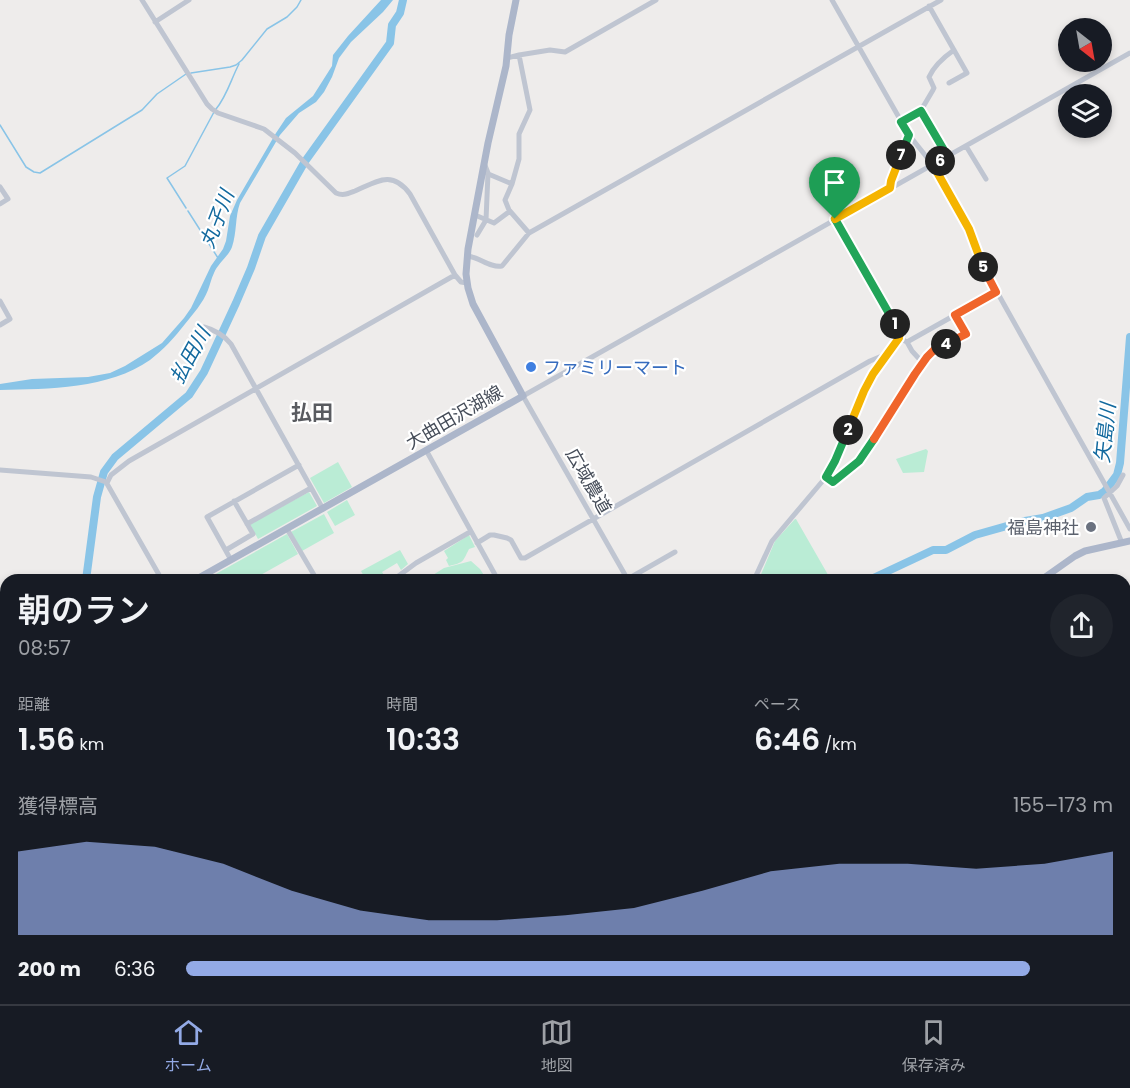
<!DOCTYPE html>
<html lang="ja">
<head>
<meta charset="utf-8">
<style>
	:root { --surface:#171b24; --page:#20242c; --text:#f1f3f6; --muted:#9ea1a6; --line:#363941; --accent:#93aae6 }
	body { margin:0; font-family:Poppins,"Noto Sans JP",sans-serif; background:var(--page); color:var(--text); height:100vh; display:flex; flex-direction:column; font-size:22px; white-space:nowrap }
	* { box-sizing:border-box; margin:0 }
	p { font-size:20px; color:var(--muted) }
	.icon { flex:none; width:33px; height:33px; fill:none; stroke:currentColor; stroke-width:2; stroke-linecap:round; stroke-linejoin:round }
	.map { position:relative; flex:1; overflow:hidden }
	.panel { position:absolute; left:0px; top:574px; width:1131px; height:430px; display:flex; flex-direction:column; background:var(--surface); border-radius:18px 18px 0 0; box-shadow:0 3px 9px #0003 }
	.panel>* { flex:none }
	.needle { width:39px; rotate:149deg }
	.fabs { position:absolute; left:1058px; top:18px; display:grid; gap:12px }
	.fabs a { display:grid; place-items:center; width:54px; height:54px; border-radius:50%; background:var(--surface); box-shadow:0 3px 9px #0003; font-size:30px }
	.pin { position:absolute; display:grid; place-items:center; width:51px; height:51px; color:#fff; margin:-62px -26px; border-radius:50% 50% 50% 0; rotate:-45deg; box-shadow:0 0 6px #0007 }
	.pin .icon { rotate:45deg }
	.km { position:absolute; width:30px; height:30px; margin:-15px; border-radius:50%; background:#222; color:#fff; font-size:16px; line-height:30px; text-align:center }
	.round { display:grid; place-items:center; flex:none; width:63px; height:63px; border-radius:32px; background:var(--page) }
	.summary { display:flex; align-items:center; justify-content:space-between; height:102px; padding:0 18px }
	h1 { font-size:33px; font-weight:600; line-height:45px }
	.figures { display:grid; grid-template-columns:repeat(3,1fr); gap:9px; height:102px; padding:6px 18px }
	.figures div { display:grid; align-content:center }
	.figures b { font-size:30px; font-weight:600 }
	.figures small { font-size:16px; font-weight:400 }
	.figures p { font-size:16px }
	.chart { height:168px; padding:12px 18px }
	.chart p { display:flex; justify-content:space-between }
	.chart svg { width:100%; height:108px; margin-top:6px; fill:var(--accent); opacity:.7 }
	ul { padding:0 18px; list-style:none; font-size:20px }
	li { display:grid; grid-template-columns:96px 72px 1fr; align-items:center; height:45px }
	li i { height:15px; border-radius:8px; background:var(--accent) }
	.dock { display:flex; justify-content:space-around; align-items:center; height:84px; border-top:2px solid var(--line); background:var(--surface); font-size:16px; color:var(--muted) }
	.dock a { display:grid; justify-items:center; gap:3px }
	.dock .selected { color:var(--accent) }
	.map>svg:first-child { display:block }
	.green { fill:#baecd5 }
	.water { fill:#89c4e7 }
	.lines { fill:none; stroke-linecap:round; stroke-linejoin:round }
	.stream { stroke:#89c4e7; stroke-width:1.5 }
	.river { stroke:#89c4e7; stroke-width:8 }
	.minor { stroke:#bfc5d1; stroke-width:5 }
	.major { stroke:#acb6ca; stroke-width:7 }
	.split-1-casing { stroke:#fff; stroke-width:12 }
	.split-2-casing { stroke:#fff; stroke-width:12 }
	.split-3-casing { stroke:#fff; stroke-width:12 }
	.split-4-casing { stroke:#fff; stroke-width:12 }
	.split-5-casing { stroke:#fff; stroke-width:12 }
	.split-6-casing { stroke:#fff; stroke-width:12 }
	.split-7-casing { stroke:#fff; stroke-width:12 }
	.split-8-casing { stroke:#fff; stroke-width:12 }
	.split-1 { stroke:#22a559; stroke-width:8 }
	.split-2 { stroke:#f5b400; stroke-width:8 }
	.split-3 { stroke:#22a559; stroke-width:8 }
	.split-4 { stroke:#f0652b; stroke-width:8 }
	.split-5 { stroke:#f0652b; stroke-width:8 }
	.split-6 { stroke:#f5b400; stroke-width:8 }
	.split-7 { stroke:#22a559; stroke-width:8 }
	.split-8 { stroke:#f5b400; stroke-width:8 }
	.shop-dot { fill:#3f7fe0; stroke:#fff; stroke-width:2 }
	.worship-dot { fill:#6b7280; stroke:#fff; stroke-width:2 }
	.labels { text-anchor:middle; dominant-baseline:central; stroke-width:4.5; stroke-linejoin:round; paint-order:stroke }
	.shop-label { font-size:18px; fill:#366cbe; stroke:#fff; text-anchor:start }
	.street-label { font-size:18px; fill:#454c58; stroke:#fff }
	.worship-label { font-size:18px; fill:#5b616d; stroke:#fff; text-anchor:end }
	.water-label { font-size:20px; font-style:italic; fill:#12699e; stroke:#fff }
	.quarter-label { font-size:21px; font-weight:bold; fill:#595b60; stroke:#fff }
</style>
</head>
<body>
<div class="map">
<svg width="1130" height="1004" viewBox="0 0 1130 1004">
	<rect width="100%" height="100%" fill="#eeeceb"/>
	<!-- green -->
	<path class="green" d="M926,449L928,451L924,472L903,473L896,459Z
		M338,462L352,487L324,503L310,478Z
		M309,492L317,506L258,539L250,524Z
		M347,500L355,515L335,526L327,512Z
		M324,514L334,533L302,551L291,532Z
		M795,519H796L831,580H760L759,579L775,541Z
		M287,534L298,554L252,580H205Z
		M469,535L475,547L469,549C462,563 464,562 449,566L446,560L448,558L444,551Z
		M400,550L408,564L401,570L397,563L382,572L387,580H366L361,571Z
		M471,561L480,569L487,580H425L444,568Z
		M6,936V999H98L97,1004H0V953Z"/>
	<!-- water -->
	<path class="water" d="M381,0H393L383,12L351,42L339,58L332,77L324,92L316,102L299,113L280,135L240,203C235,217 237,232 232,247C228,257 218,263 214,273C211,279 210,285 208,290C203,303 193,314 185,324C175,337 163,350 150,360C109,389 48,389 0,390V384L32,379L88,377L110,373L125,366L162,343L184,318L191,308L211,266L223,249L226,241L230,216L237,200L276,133L286,118L313,96L332,66L333,55L348,36Z"/>
	<g class="lines">
		<!-- stream -->
		<path class="stream" d="M242,60L267,29L287,17L297,7L301,0
			M191,73L230,67L236,65L242,60
			M216,109C227,96 231,79 239,64
			M0,125L26,167L34,172L40,173L142,110L157,94L186,74
			M186,208L167,178L185,166L214,112
			M188,211L218,258
			M0,942L6,929
			M667,1004V999"/>
		<!-- river -->
		<path class="river" d="M306,160L390,43L392,25L400,13L403,0
			M86,580L97,497L104,472L115,457L189,395L204,372L236,303L251,268L262,236L304,163
			M869,580L933,550H946L975,535L1025,521L1043,518L1071,508L1087,497L1099,495L1105,491L1117,475L1120,463L1130,337
			M0,696L6,693
			M405,1004L408,999"/>
		<!-- minor -->
		<path class="minor" d="M142,0L207,104L212,109L218,113L264,129L295,153L336,193C343,196 347,194 355,191C378,181 392,170 410,194L455,275L461,282L467,283
			M832,0L909,135L933,165L969,229L983,267L1130,529
			M929,6L967,73L949,83
			M155,22L189,0
			M519,55L550,50L565,52L656,0
			M507,58L519,55L530,110L519,134V159L512,184L505,200L509,210L529,233
			M921,111L948,157
			M901,122L920,112L933,90L934,88L929,77C934,66 944,57 954,50
			M966,146L986,179
			M486,173L512,184
			M0,187L8,199L0,204
			M890,188V181L909,135
			M475,215L494,223L510,211
			M477,235L486,220L488,173L484,163
			M467,256C480,257 489,268 502,266L529,233L941,0
			M0,301L10,319L0,325
			M204,327C215,330 224,335 231,344L323,509
			M899,338L907,342L996,292
			M907,342L912,351L923,363
			M426,450L498,580
			M0,470L91,477L106,482L162,580
			M826,477L833,482L859,461L915,374L927,357L940,346L966,334L955,315
			M107,483L111,475L129,461L455,275
			M247,524L311,488
			M287,529L317,580
			M477,543L490,535H494L507,538L511,540L521,558H525L870,361L889,353
			M1122,543L1104,498L1117,486L1123,475
			M226,550L253,534L234,501
			M231,560L207,517L299,465
			M393,580L416,563L470,532
			M626,580L675,552
			M628,580L523,396L1130,53
			M754,580L772,541L826,477L835,461L864,391L873,374L899,338V333L835,219
			M0,929L6,922
			M0,953L6,936
			M638,999L642,1004
			M1014,999L1018,1004
			M266,1004L272,999
			M415,1004L419,999
			M608,1004L611,1002L628,1004
			M780,1004L781,999
			M869,1004L870,999"/>
		<!-- major -->
		<path class="major" d="M195,580L523,396L473,304L468,288L466,274L468,249L488,143L506,66L509,35L516,0
			M1041,580L1075,556L1085,551L1130,541
			M0,691L6,688
			M673,999V1004"/>
	</g>
	<g class="lines">
		<!-- split-1 casing -->
		<g class="split-1-casing">
			<path id="split-1" d="M835,219L895,324"/>
		</g>
		<!-- split-2 casing -->
		<g class="split-2-casing">
			<path id="split-2" d="M848,430L864,391L873,374L899,338V333L895,324"/>
		</g>
		<!-- split-3 casing -->
		<g class="split-3-casing">
			<path id="split-3" d="M848,430L835,461L826,477L833,482L859,461L874,439"/>
		</g>
		<!-- split-4 casing -->
		<g class="split-4-casing">
			<path id="split-4" d="M874,439L915,374L927,357L934,350L946,344"/>
		</g>
		<!-- split-5 casing -->
		<g class="split-5-casing">
			<path id="split-5" d="M946,344L966,334L955,315L996,292L983,267"/>
		</g>
		<!-- split-6 casing -->
		<g class="split-6-casing">
			<path id="split-6" d="M940,161L933,165L969,229L983,267"/>
		</g>
		<!-- split-7 casing -->
		<g class="split-7-casing">
			<path id="split-7" d="M901,155L909,135L901,122L921,111L948,157L940,161"/>
		</g>
		<!-- split-8 casing -->
		<g class="split-8-casing">
			<path id="split-8" d="M835,219L890,188L891,181L901,155"/>
		</g>
		<!-- split-1 -->
		<use href="#split-1" class="split-1"/>
		<!-- split-2 -->
		<use href="#split-2" class="split-2"/>
		<!-- split-3 -->
		<use href="#split-3" class="split-3"/>
		<!-- split-4 -->
		<use href="#split-4" class="split-4"/>
		<!-- split-5 -->
		<use href="#split-5" class="split-5"/>
		<!-- split-6 -->
		<use href="#split-6" class="split-6"/>
		<!-- split-7 -->
		<use href="#split-7" class="split-7"/>
		<!-- split-8 -->
		<use href="#split-8" class="split-8"/>
	</g>
	<!-- markers -->
	<circle class="shop-dot" cx="531" cy="367" r="6"/>
	<circle class="worship-dot" cx="1091" cy="527" r="6"/>
	<g class="labels">
		<!-- shop labels -->
		<g class="shop-label">
			<text x="543" y="367">ファミリーマート</text>
		</g>
		<!-- street labels -->
		<g class="street-label">
			<text transform="translate(454 417) rotate(-30)">大曲田沢湖線</text>
			<text transform="translate(589 481) rotate(60)">広域農道</text>
		</g>
		<!-- worship labels -->
		<g class="worship-label">
			<text x="1079" y="527">福島神社</text>
		</g>
		<!-- water labels -->
		<g class="water-label">
			<text transform="translate(217 219) rotate(-69)">丸子川</text>
			<text transform="translate(190 355) rotate(-61)">払田川</text>
			<text transform="translate(1105 433) rotate(-84)">矢島川</text>
		</g>
		<!-- quarter labels -->
		<g class="quarter-label">
			<text x="312" y="412">払田</text>
		</g>
	</g>
</svg>
<div class="fabs">
<a><svg class="needle" viewBox="-14 -14 28 28"><path d="M0-13l5 13h-10z" fill="#e53935"/><path d="M0 13l5-13h-10z" fill="#9ea1a6"/></svg></a>
<a><svg class="icon" aria-label="layers" viewBox="0 0 24 24"><path d="M12 4l9 5-9 5-9-5zM3 14l9 5 9-5"/></svg></a>
</div>
<div class="pin" style="left:835px;top:219px;background:#1e9e55"><svg class="icon" aria-label="arrive" viewBox="0 0 24 24"><path d="M6 21V4h12l-3 4 3 4H6"/></svg></div>
<b class="km" style="left:895px;top:324px">1</b>
<b class="km" style="left:848px;top:430px">2</b>
<b class="km" style="left:946px;top:344px">4</b>
<b class="km" style="left:983px;top:267px">5</b>
<b class="km" style="left:940px;top:161px">6</b>
<b class="km" style="left:901px;top:155px">7</b>
<section class="panel">
<div class="summary"><div><h1>朝のラン</h1><p>08:57</p></div><a class="round"><svg class="icon" aria-label="share" viewBox="0 0 24 24"><path d="M12 15V3M7 8l5-5 5 5M5 13v7h14v-7"/></svg></a></div>
<div class="figures">
<div><p>距離</p><b>1.56<small> km</small></b></div>
<div><p>時間</p><b>10:33</b></div>
<div><p>ペース</p><b>6:46<small> /km</small></b></div>
</div>
<div class="chart"><p><span>獲得標高</span>155–173 m</p>
<svg viewBox="0 0 160 44" preserveAspectRatio="none"><path d="M0 44V10L10 6L20 8L30 15L40 26L50 34L60 38L70 38L80 36L90 33L100 26L110 18L120 15L130 15L140 17L150 15L160 10V44z"/></svg>
</div>
<ul>
<li><b>200 m</b>6:36<i style="width:91%"></i></li>
</ul>
</section>
</div>
<nav class="dock">
<a class="selected"><svg class="icon" aria-label="home" viewBox="0 0 24 24"><path d="M3 11l9-7 9 7M6 9v11h12V9"/></svg>ホーム</a>
<a><svg class="icon" aria-label="map" viewBox="0 0 24 24"><path d="M3 6l6-2 6 2 6-2v14l-6 2-6-2-6 2zM9 4v14M15 6v14"/></svg>地図</a>
<a><svg class="icon" aria-label="saved" viewBox="0 0 24 24"><path d="M7 4h10v16l-5-4-5 4z"/></svg>保存済み</a>
</nav>
</body>
</html>
